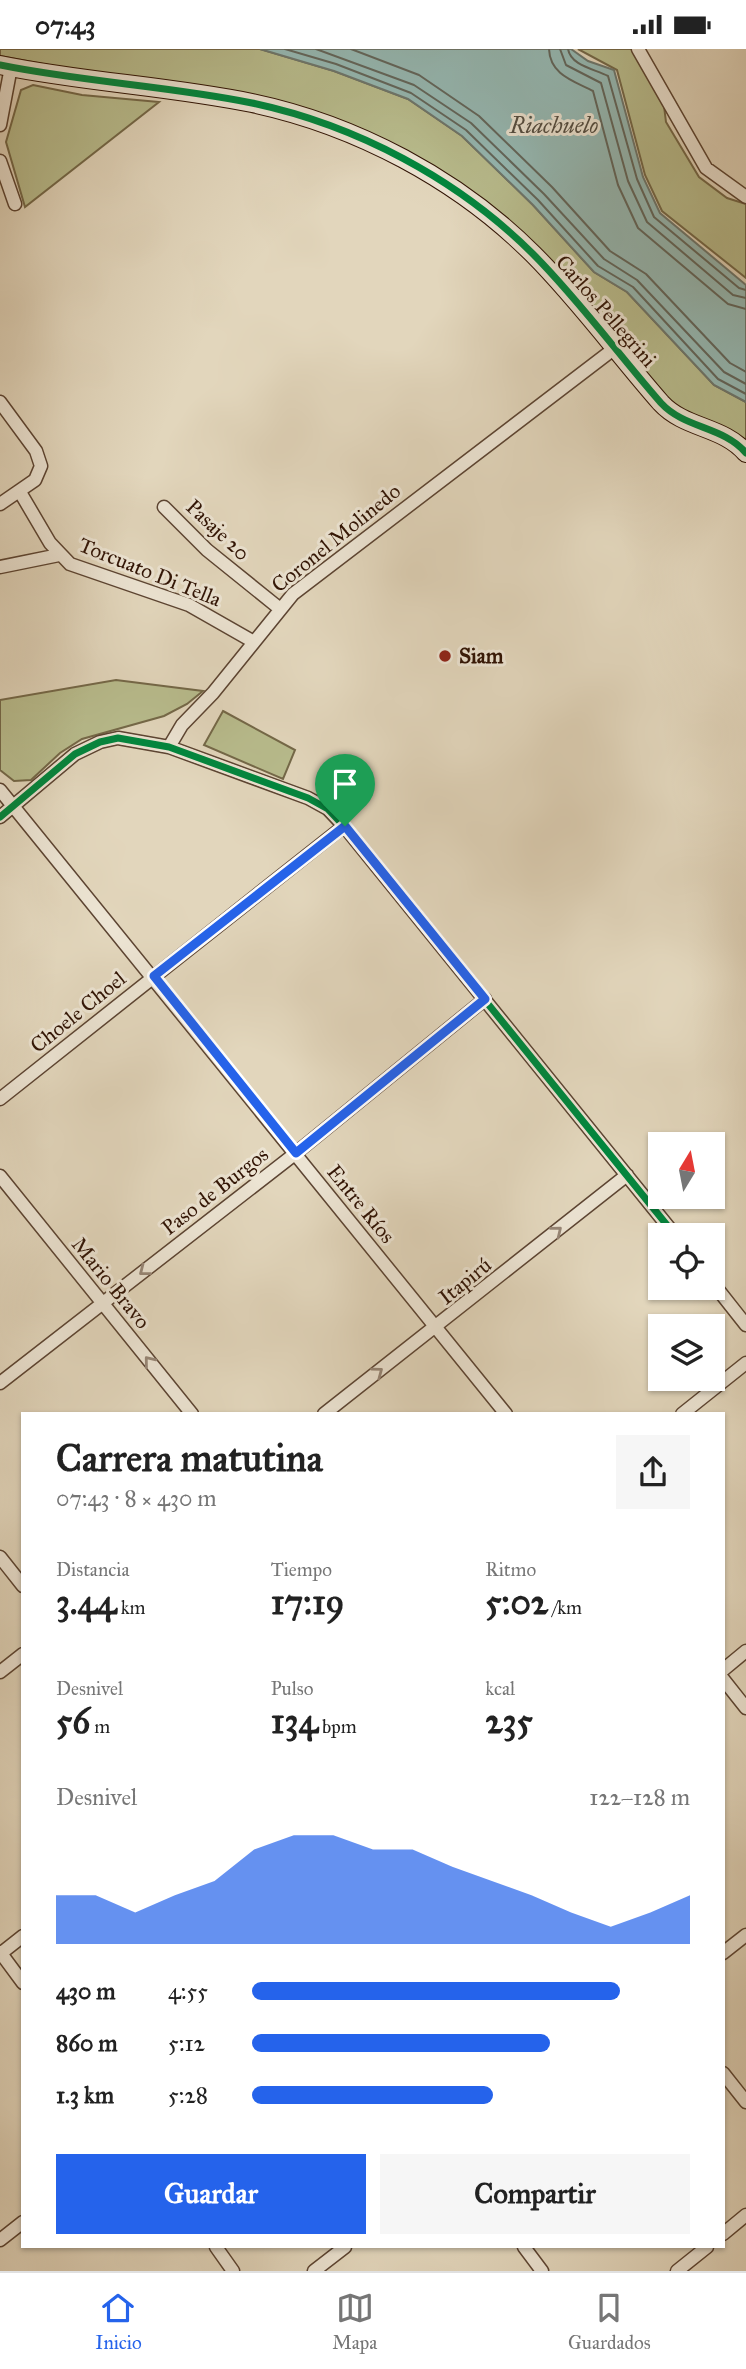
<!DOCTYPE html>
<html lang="es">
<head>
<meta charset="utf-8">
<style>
	:root { --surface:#fff; --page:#f6f6f6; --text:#222; --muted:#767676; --line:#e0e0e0; --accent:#2563eb }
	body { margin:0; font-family:"IM FELL Great Primer",serif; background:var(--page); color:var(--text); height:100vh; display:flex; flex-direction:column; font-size:26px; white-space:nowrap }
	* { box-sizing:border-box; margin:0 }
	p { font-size:23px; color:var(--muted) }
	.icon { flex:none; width:38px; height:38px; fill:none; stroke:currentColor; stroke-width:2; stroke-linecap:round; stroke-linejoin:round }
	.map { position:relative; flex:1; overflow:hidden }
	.panel { position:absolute; left:21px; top:1363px; width:704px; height:836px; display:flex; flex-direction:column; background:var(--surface); border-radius:0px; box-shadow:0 2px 5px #0004 }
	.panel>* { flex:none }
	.needle { width:46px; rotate:10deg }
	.buttons { position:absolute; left:648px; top:1083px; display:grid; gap:14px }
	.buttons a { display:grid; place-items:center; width:77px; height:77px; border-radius:0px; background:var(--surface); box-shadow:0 2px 5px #0004; font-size:35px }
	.pin { position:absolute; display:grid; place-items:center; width:60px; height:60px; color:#fff; margin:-72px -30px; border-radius:50% 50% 50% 0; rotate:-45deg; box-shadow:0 0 7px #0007 }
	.pin .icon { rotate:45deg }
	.round { display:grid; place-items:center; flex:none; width:74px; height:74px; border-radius:0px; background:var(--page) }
	.summary { display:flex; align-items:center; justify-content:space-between; height:119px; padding:0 35px }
	h1 { font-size:38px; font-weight:800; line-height:52px }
	.stats { display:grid; grid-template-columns:repeat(3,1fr); gap:10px; height:119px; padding:7px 35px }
	.stats div { display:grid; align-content:center }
	.stats b { font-size:35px; font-weight:800 }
	.stats small { font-size:19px; font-weight:400 }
	.stats p { font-size:19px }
	.chart { height:196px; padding:14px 35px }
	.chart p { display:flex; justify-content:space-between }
	.chart svg { width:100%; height:126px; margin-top:7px; fill:var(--accent); opacity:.7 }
	.button { display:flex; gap:14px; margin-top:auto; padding:14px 35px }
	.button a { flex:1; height:80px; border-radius:0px; background:var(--accent); color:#fff; font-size:28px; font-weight:800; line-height:80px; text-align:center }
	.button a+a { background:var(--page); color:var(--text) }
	ul { padding:0 35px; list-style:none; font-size:23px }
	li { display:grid; grid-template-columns:112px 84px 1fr; align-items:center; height:52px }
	li i { height:18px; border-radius:9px; background:var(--accent) }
	.status { display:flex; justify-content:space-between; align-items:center; height:49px; padding:0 35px; background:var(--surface); direction:ltr }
	.status svg { height:19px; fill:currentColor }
	.tabs { display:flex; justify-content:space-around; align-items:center; height:98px; border-top:2px solid var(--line); background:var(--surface); font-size:19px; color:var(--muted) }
	.tabs a { display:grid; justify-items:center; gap:4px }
	.tabs .on { color:var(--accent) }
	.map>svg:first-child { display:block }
	.green { fill:#b8bc8d; stroke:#746848; stroke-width:2 }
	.water { fill:#95b9b4; stroke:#6d776e; stroke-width:2 }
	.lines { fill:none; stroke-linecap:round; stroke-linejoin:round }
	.shore { stroke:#62665c; stroke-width:2 }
	.street-casing { stroke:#5c4432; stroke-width:15 }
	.secondary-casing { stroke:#301304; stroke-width:20 }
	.street { stroke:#ece4d3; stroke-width:12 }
	.secondary { stroke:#ece4d3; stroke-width:18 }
	.cycleway-casing { stroke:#ece4d3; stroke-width:11 }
	.cycleway { stroke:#00873e; stroke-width:7 }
	.oneway { stroke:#978676 }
	.route-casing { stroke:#fff; stroke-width:14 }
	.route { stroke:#2563eb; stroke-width:9 }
	.poi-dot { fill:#8f2418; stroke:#ece4d3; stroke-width:2.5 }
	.labels { text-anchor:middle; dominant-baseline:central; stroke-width:6; stroke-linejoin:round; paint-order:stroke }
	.street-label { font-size:21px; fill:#301304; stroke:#ece4d3 }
	.poi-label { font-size:21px; font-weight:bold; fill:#301304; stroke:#ece4d3; text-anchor:start }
	.water-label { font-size:23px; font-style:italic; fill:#534d42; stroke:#ece4d3 }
</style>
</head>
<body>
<div class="status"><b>07:43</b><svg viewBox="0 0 49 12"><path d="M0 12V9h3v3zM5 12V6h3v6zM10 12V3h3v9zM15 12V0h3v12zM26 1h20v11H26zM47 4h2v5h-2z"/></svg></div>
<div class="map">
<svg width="746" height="2222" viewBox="0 0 746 2222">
	<rect width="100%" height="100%" fill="#e2d6bc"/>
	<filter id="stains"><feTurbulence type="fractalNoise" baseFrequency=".00286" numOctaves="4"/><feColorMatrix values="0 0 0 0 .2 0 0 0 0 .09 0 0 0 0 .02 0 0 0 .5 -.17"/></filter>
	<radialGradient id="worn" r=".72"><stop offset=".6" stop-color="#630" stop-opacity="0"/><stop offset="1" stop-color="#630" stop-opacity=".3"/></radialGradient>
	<!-- green -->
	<path class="green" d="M0,0H260L334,22L408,50L462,87L533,156L594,223L627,243L714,336L746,353V397L683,365L490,160L314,65L0,7Z
		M578,0H635L664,57L666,73L699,128L727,149L746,155V229L662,162L645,126L617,21Z
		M33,36L82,46L159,53L25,158L6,93L21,41Z
		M116,631L203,642L187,655L164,667L82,690L60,704L31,731L14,732L0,721V651Z
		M223,662L295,701L283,730L204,696Z"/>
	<!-- water -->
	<path class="water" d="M260,0H571L588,12L614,21L643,128L660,164L746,236V353L714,336L627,243L594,223L533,156L462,87L408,50L334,22Z"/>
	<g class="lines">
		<!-- shore -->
		<path class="shore" d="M285,0L336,15L411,44L466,81L538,151L598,217L633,238L718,330L746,345
			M316,0L414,36L471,74L544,145L604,210L637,231L724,323L746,335
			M351,0L419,26L479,67L552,138L610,202L646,225L730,314L746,323
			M549,0C550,26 574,32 593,42L618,136L638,179L728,255L746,260
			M560,0L566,16L601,34L628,132L647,173L733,246L746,249
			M568,0C571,17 595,20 608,27L637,130L654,168L739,239L746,241"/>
		<!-- street casing -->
		<g class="street-casing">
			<path id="street" d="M638,0L706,119L746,148
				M0,76L11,18
				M0,112L15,155
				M0,353L36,402L41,417L35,431L0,455
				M20,443L50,494L70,515L189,556L254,593
				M164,458L207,501L279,559
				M0,518L59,506
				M169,698L182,676L213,644L293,545L615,299
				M0,741L506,1365
				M0,768L75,705L100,693L118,689L169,698L308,749L328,760L344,777L675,1186
				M0,1050L344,777
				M0,1127L192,1365
				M712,1233L746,1276
				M0,1334L296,1104L485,950
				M324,1365L627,1126
				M682,1365L746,1314
				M0,1508L23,1537
				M723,1621L746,1602
				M0,1623L23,1605
				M723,1630L746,1659
				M0,1903L23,1934
				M723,1904L746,1886
				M0,1905L23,1887
				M723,2024L746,2053
				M723,2185L746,2166
				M0,2191L23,2173
				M216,2198L233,2222
				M524,2198L542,2222
				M314,2222L345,2198
				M677,2222L707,2198"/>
		</g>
		<!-- secondary casing -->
		<g class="secondary-casing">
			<path id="secondary" d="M0,16C83,33 169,37 252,54C356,76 458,130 533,205C579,251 618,305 661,354C685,380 723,377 746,404"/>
		</g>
		<!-- street -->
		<use href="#street" class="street"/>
		<!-- secondary -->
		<use href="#secondary" class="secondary"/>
		<!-- cycleway casing -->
		<g class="cycleway-casing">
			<path id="cycleway" d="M0,16C83,33 169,37 252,54C356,76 458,130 533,205C579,251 618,305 661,354C685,380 723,377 746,404
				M0,768L75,705L100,693L118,689L169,698L308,749L328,760L344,777L675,1186"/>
		</g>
		<!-- cycleway -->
		<use href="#cycleway" class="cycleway"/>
	</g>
	<!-- one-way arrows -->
	<defs><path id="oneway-chevron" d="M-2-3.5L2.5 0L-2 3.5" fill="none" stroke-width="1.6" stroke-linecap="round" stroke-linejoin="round" transform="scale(1.75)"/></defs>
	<g class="oneway">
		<use href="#oneway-chevron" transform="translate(557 1182) rotate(-39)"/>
		<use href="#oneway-chevron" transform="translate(144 1222) rotate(142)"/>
		<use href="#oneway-chevron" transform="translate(149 1312) rotate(-129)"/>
		<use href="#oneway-chevron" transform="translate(378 1323) rotate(-37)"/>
	</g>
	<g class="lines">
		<!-- route casing -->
		<g class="route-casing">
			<path id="route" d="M345,777L485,950L296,1104L154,927Z"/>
		</g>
		<!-- route -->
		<use href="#route" class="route"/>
	</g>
	<!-- markers -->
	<circle class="poi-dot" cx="445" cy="607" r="7"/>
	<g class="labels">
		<!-- street labels -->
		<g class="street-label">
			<text transform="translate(606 262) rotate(49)">Carlos Pellegrini</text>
			<text transform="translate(218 481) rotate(43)">Pasaje 20</text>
			<text transform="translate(336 489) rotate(-39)">Coronel Molinedo</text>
			<text transform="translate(150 523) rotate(22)">Torcuato Di Tella</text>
			<text transform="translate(78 963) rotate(-39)">Choele Choel</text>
			<text transform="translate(215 1142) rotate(-38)">Paso de Burgos</text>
			<text transform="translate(361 1155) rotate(51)">Entre Ríos</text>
			<text transform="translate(465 1232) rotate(-39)">Itapirú</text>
			<text transform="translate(111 1234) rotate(51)">Mario Bravo</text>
		</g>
		<!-- poi labels -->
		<g class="poi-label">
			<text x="459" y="607">Siam</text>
		</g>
		<!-- water labels -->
		<g class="water-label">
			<text x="554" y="76">Riachuelo</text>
		</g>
	</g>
	<rect width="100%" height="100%" filter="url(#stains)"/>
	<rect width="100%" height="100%" fill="url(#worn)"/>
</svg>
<div class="buttons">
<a><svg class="needle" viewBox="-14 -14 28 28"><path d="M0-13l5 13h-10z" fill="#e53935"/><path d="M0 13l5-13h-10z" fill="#767676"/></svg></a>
<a><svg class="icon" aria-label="locate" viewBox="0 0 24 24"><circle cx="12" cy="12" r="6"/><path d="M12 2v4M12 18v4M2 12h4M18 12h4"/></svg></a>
<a><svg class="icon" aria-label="layers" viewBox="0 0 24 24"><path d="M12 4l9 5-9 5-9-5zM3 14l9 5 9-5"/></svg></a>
</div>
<div class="pin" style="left:345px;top:777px;background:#1e9e55"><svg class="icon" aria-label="arrive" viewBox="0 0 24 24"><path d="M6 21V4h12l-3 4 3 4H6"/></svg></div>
<section class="panel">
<div class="summary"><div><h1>Carrera matutina</h1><p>07:43 · 8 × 430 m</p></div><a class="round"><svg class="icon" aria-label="share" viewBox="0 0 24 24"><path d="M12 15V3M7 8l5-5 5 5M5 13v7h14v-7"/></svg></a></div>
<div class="stats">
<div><p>Distancia</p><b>3.44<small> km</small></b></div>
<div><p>Tiempo</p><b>17:19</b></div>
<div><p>Ritmo</p><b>5:02<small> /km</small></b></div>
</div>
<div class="stats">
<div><p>Desnivel</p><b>56<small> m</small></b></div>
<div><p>Pulso</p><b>134<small> bpm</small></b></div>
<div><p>kcal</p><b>235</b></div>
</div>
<div class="chart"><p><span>Desnivel</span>122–128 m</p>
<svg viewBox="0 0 160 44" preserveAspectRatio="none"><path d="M0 44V27L10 27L20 33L30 27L40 22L50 11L60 6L70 6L80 11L90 11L100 17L110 22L120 27L130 33L140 38L150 33L160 27V44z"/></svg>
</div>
<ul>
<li><b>430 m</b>4:55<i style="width:84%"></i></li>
<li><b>860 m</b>5:12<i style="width:68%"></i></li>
<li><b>1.3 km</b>5:28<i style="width:55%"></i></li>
</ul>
<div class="button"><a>Guardar</a><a>Compartir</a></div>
</section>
</div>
<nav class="tabs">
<a class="on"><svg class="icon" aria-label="home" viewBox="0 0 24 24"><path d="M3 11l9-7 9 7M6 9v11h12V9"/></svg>Inicio</a>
<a><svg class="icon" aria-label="map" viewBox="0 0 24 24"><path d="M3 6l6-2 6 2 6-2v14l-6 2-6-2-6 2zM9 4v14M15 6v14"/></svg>Mapa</a>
<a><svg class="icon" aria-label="saved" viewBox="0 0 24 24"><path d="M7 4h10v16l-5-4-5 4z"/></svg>Guardados</a>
</nav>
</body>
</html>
